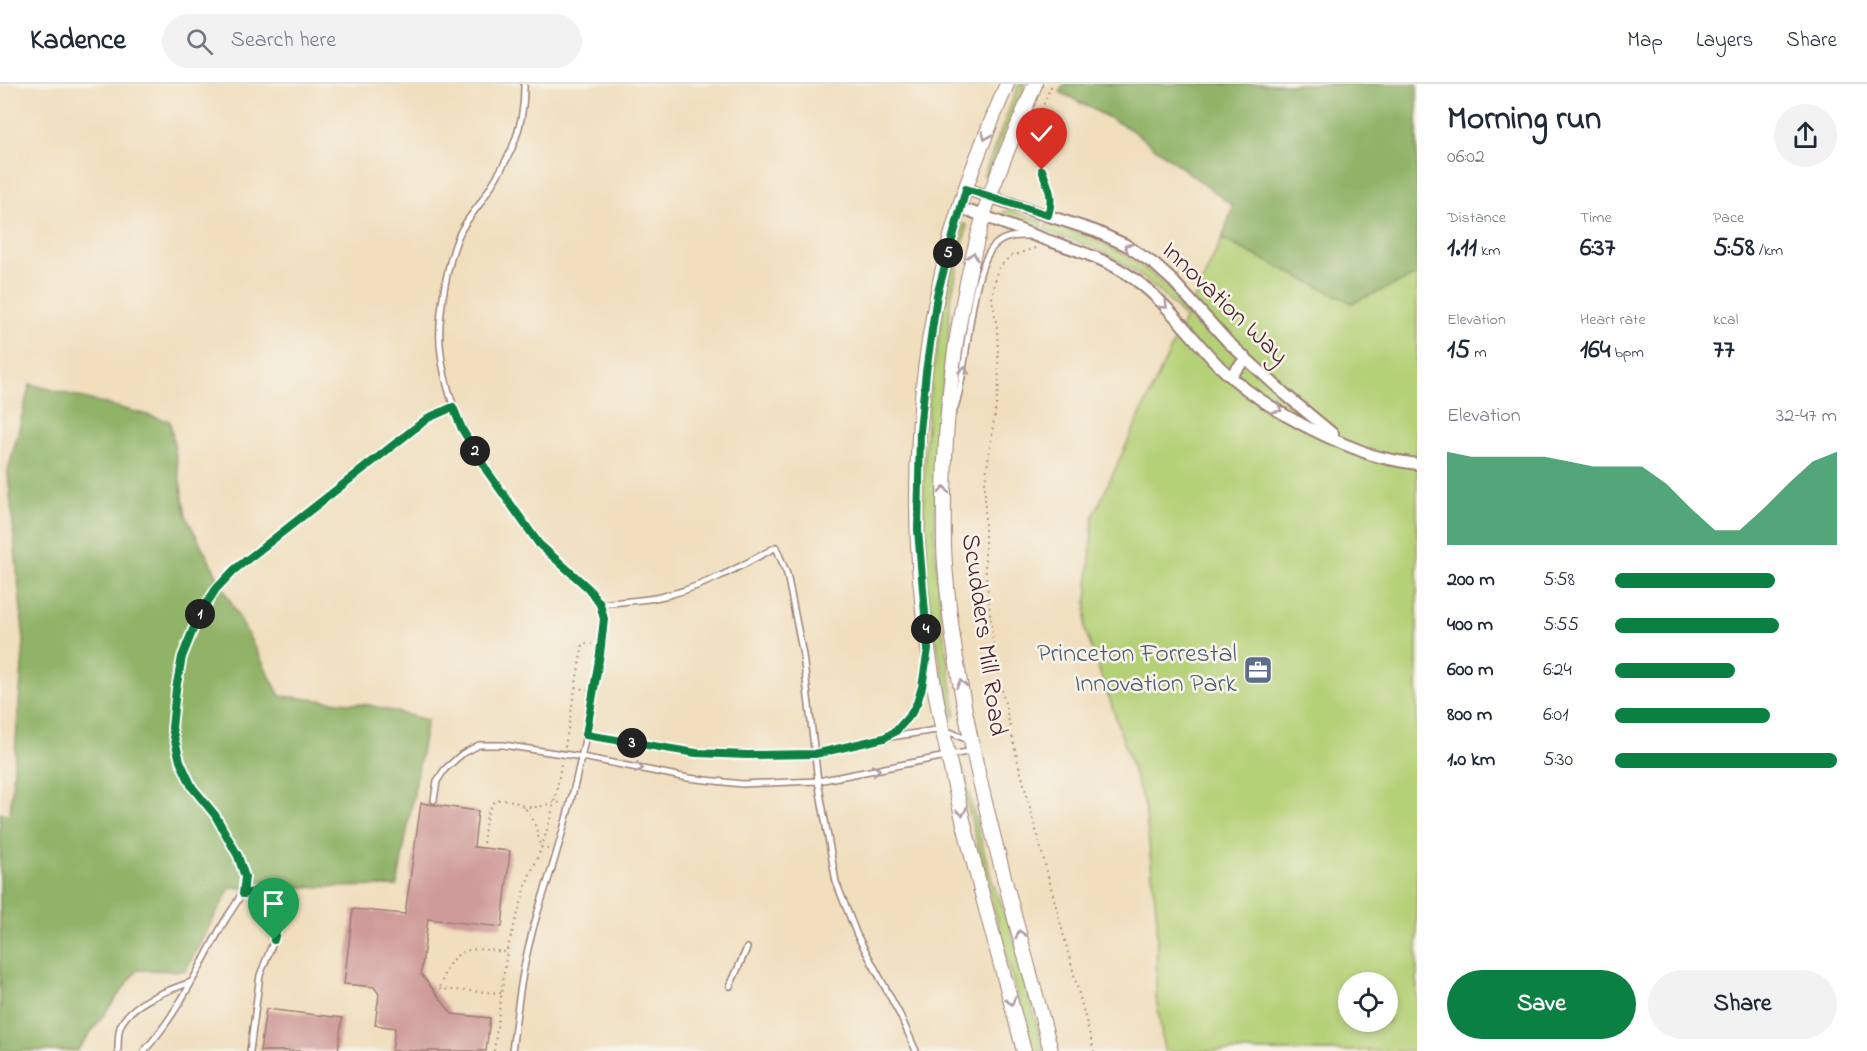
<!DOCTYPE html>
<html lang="en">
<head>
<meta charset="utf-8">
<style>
	:root { --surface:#fff; --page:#f2f2f3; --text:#1f2937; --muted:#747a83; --line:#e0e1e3; --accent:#0b8043 }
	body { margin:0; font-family:"Indie Flower",sans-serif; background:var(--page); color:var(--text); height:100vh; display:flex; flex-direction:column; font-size:22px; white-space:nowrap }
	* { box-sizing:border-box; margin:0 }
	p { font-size:20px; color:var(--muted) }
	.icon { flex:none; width:33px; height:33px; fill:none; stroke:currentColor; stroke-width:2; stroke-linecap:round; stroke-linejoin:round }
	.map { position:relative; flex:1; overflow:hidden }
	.details { display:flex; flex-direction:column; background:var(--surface); width:450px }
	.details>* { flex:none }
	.fabs { position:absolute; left:1338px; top:888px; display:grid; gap:12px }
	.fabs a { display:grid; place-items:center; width:60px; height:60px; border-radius:50%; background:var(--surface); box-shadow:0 3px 9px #0003; font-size:30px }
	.pin { position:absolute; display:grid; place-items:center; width:51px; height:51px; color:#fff; margin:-62px -26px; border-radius:50% 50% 50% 0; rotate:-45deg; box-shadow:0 0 6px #0007 }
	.pin .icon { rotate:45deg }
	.km { position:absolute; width:30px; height:30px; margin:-15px; border-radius:50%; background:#222; color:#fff; font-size:16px; line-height:30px; text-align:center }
	.round { display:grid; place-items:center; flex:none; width:63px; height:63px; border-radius:32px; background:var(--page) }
	.overview { display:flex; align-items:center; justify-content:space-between; height:102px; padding:0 30px }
	h1 { font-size:33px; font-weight:800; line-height:45px }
	.metrics { display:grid; grid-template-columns:repeat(3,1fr); gap:9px; height:102px; padding:6px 30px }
	.metrics div { display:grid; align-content:center }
	.metrics b { font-size:26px; font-weight:800 }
	.metrics small { font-size:16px; font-weight:400 }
	.metrics p { font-size:16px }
	.chart { height:168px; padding:12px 30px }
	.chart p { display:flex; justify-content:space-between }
	.chart svg { width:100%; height:108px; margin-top:6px; fill:var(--accent); opacity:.7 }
	.button { display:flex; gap:12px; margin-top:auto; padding:12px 30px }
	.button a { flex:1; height:69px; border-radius:36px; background:var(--accent); color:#fff; font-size:24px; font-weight:800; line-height:69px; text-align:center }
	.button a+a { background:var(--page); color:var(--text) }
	ul { padding:0 30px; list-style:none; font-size:20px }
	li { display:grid; grid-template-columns:96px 72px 1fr; align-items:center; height:45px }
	li i { height:15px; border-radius:8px; background:var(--accent) }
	header { display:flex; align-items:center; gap:36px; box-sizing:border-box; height:84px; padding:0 30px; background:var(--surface); border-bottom:2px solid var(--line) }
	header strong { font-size:28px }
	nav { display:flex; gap:33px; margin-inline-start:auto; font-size:21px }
	.search { width:420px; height:54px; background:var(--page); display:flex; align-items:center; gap:15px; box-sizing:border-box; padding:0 21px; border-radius:33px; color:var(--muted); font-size:22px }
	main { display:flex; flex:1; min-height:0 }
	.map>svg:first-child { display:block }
	.green { fill:#b5d178; stroke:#807852; stroke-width:1.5; fill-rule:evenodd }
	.forest { fill:#90b368; stroke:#6d694a; stroke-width:1.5 }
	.building { fill:#cf9b9a }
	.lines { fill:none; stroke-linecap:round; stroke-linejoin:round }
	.lane-casing { stroke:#9d7e74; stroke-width:8 }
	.street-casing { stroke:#9d7e74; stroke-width:14 }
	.secondary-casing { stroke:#9d7e74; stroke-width:16 }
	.path { stroke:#9d7e74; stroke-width:2; stroke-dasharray:1.5 4.5; stroke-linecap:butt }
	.lane { stroke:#fff; stroke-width:5 }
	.street { stroke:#fff; stroke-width:10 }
	.secondary { stroke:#fff; stroke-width:14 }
	.oneway { stroke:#ae9aa0 }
	.route-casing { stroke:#fff; stroke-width:12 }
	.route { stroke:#0b8043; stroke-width:8 }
	.labels { text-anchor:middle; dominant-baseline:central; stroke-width:5; stroke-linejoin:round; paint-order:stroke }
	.street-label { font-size:26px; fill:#4a1f2b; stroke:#f7f3e8 }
	.service-label { font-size:26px; fill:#4e5e75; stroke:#f7f3e8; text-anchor:end }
</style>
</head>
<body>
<header>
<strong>Kadence</strong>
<div class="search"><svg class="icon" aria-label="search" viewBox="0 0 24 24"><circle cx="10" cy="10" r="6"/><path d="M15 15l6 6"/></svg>Search here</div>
<nav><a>Map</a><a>Layers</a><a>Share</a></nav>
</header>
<main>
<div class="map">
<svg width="1417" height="967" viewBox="0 0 1417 967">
	<rect width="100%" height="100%" fill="#f7f3e8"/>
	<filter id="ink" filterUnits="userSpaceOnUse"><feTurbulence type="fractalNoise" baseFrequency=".0167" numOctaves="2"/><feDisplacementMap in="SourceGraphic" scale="12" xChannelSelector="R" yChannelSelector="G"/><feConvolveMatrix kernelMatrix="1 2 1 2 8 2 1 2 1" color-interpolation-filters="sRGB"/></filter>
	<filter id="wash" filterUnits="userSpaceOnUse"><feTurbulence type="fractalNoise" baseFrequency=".008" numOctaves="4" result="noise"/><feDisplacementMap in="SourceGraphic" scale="24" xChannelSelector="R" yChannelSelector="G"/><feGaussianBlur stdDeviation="1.35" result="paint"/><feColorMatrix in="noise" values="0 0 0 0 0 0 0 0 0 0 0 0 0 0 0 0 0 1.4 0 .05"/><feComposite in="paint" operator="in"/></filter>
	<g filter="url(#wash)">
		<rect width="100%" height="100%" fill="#f0debd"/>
		<!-- green -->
		<path class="green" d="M1019,0H1025L1006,45L988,92L984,91Z
			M1008,126L1042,137L1040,146L1006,135L1003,133L1004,127Z
			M1048,138C1109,160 1145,176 1189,225L1222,155L1352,219L1417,191V967H1164L1156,913L1157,835L1145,723L1113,625L1085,546L1093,433L1185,234C1159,204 1130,180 1094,164C1078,157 1061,153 1045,147ZM1348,898H1388V938H1348Z
			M963,140L967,141L950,217L948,261L940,322L936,383L935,454L941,535L956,631L951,632L927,507L923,426L925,365L930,306L948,196Z
			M962,684L991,794L1012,848L1044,967H1031L958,685Z"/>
		<!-- forest -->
		<path class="forest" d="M1064,0H1417V191L1352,219L1222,155L1233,122L1130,45L1060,8Z
			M30,300L170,337L186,432L280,612L369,621L427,636L397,802L230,804L185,887L137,886L77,967H0V729L10,730L24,558L8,388Z"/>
		<g id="blocks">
			<!-- building -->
			<path class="building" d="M421,719L478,727L474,763L510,767L502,843L428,835L421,890L452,930L490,934L486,967H392L395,944L375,941L379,910L374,903L344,900L353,825L405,830Z
				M266,925L342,934L338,967H260Z"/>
		</g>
	</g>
	<g filter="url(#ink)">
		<use href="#blocks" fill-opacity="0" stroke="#9d7e74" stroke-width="1.5"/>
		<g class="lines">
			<!-- lane casing -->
			<g class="lane-casing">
				<path id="lane" d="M953,329C969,290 968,184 996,160C1005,152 1016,152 1027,152
					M600,520C618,518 637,517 655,514C698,506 738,484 776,463L787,490L803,571L818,697L836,798L857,851L900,931L916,967
					M586,651L696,669L747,671L815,670L884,654L943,645L968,656
					M888,652C915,637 920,609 926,581
					M434,716L437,697L445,685L462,670L479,661H503L582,673L688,694L742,700L818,697L972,667
					M243,810L262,807L274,814L278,840L274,856L260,891L250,967
					M730,902L747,864
					M118,967C118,960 118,950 120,943C130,918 169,906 191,898
					M144,967C178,930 199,883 223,840C231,825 244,813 244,796C245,778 225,746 214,731C207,721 198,712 192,702C183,686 172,660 172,642C172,595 187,543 215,506C221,499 228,492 234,486L428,334L453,323
					M512,967C517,929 521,890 531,853C538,823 549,796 557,767C574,710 587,651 597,592C600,571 607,545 601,524C593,499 556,480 539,460C528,448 518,431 509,417C473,366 445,324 440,260C438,231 447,179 459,151C463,141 472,130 479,121C506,79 525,52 524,0"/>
			</g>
			<!-- street casing -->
			<g class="street-casing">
				<path id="street" d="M966,105L1095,147L1126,161L1154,180L1173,197L1228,258L1286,311L1333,350
					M959,124C987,132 1014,144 1041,154C1073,165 1105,174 1133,194C1169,220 1189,251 1219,282C1258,320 1313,349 1364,368C1380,375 1399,377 1417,380
					M1230,292L1246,275"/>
			</g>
			<!-- secondary casing -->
			<g class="secondary-casing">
				<path id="secondary" d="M1007,0C990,40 973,80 960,121C917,261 906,420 928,565C949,701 989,834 1024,967
					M1035,0C1018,43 997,86 984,130C958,221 945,316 944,411C944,434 943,457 945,480C957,644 1009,809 1051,967"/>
			</g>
			<!-- path -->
			<path class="path" d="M1051,120V109L1042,86L1040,52L1042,24L1052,0
				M1035,164L1011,172L1004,178L997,187L992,214L997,244L999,300L985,399V480L994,569L1015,666L1094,967
				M575,603L587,606
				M565,663L583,559L592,560
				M523,723H539L555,718L561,719
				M483,759C486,741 483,732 496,716C502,716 509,715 515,718C532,724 538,746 540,763L548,765
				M501,909L438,905C443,900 442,894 445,888C459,857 481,866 507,868
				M494,967L507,866L529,792C546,760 556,715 561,680"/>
			<!-- lane -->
			<use href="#lane" class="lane"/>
			<!-- street -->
			<use href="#street" class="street"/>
			<!-- secondary -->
			<use href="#secondary" class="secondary"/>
		</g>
		<!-- one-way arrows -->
		<defs><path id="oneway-chevron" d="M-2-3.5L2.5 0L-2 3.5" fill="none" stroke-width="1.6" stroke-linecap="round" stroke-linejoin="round" transform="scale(1.5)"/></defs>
		<g class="oneway">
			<use href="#oneway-chevron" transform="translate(986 52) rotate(111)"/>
			<use href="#oneway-chevron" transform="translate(1128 163) rotate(-149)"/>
			<use href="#oneway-chevron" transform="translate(973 172) rotate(-75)"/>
			<use href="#oneway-chevron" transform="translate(1164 221) rotate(44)"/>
			<use href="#oneway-chevron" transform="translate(964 286) rotate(-81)"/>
			<use href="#oneway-chevron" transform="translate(1278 325) rotate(30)"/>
			<use href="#oneway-chevron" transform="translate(944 406) rotate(-89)"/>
			<use href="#oneway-chevron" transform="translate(961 600) rotate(-101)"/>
			<use href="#oneway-chevron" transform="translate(639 684) rotate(11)"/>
			<use href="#oneway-chevron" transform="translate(876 686) rotate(-12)"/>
			<use href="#oneway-chevron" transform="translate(962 728) rotate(76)"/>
			<use href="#oneway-chevron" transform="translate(1020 850) rotate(-105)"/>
			<use href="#oneway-chevron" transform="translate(1011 917) rotate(75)"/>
		</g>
	</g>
	<g class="lines" filter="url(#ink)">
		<!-- route casing -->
		<g class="route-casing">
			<path id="route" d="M274,856L278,840L274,814L262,807L243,810L245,793L238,772L215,731L192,703L180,677L172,644L176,605L182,573L198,533L216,505L234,486L428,334L453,323L462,345L487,387L539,460L588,504L600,520L604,535L600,570L586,651L696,669L747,671L815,670L884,654L896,647L911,630L917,619L922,603L928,565L918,446L920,347L926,288L937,211L966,105L1048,131C1054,112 1048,103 1042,86"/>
		</g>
		<!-- route -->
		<use href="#route" class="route"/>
	</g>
	<!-- icons -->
	<defs>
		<g id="office-square" transform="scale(1.5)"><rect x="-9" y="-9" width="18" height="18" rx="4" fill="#5c6f8a" stroke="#f7f3e8"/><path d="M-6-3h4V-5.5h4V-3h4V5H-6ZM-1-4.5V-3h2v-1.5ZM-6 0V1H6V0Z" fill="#fff"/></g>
	</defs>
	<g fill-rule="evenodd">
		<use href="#office-square" x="1258" y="586"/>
	</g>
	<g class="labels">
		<!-- street labels -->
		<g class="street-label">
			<text transform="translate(1224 220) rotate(44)">Innovation Way</text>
			<text transform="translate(983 551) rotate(82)">Scudders Mill Road</text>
		</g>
		<!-- service labels -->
		<g class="service-label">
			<text x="1237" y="571">Princeton Forrestal<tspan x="1237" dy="30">Innovation Park</tspan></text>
		</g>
	</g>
</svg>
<div class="fabs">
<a><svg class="icon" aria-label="locate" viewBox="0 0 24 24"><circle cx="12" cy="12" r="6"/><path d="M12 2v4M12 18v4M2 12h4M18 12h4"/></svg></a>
</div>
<div class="pin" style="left:274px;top:856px;background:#1e9e55"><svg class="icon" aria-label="arrive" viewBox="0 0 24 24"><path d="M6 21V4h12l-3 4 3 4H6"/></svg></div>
<div class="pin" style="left:1042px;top:86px;background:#d93025"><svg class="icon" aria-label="check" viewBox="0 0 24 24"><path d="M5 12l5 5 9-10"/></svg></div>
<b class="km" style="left:200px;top:530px">1</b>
<b class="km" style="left:475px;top:367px">2</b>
<b class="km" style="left:632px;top:659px">3</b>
<b class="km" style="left:926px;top:545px">4</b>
<b class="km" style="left:948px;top:169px">5</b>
</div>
<section class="details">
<div class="overview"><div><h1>Morning run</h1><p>06:02</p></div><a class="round"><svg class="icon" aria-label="share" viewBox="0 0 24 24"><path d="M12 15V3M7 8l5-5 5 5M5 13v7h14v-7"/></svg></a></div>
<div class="metrics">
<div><p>Distance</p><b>1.11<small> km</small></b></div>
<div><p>Time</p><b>6:37</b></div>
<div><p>Pace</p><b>5:58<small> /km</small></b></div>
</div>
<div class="metrics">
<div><p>Elevation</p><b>15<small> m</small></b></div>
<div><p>Heart rate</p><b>164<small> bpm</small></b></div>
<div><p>kcal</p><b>77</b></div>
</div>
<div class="chart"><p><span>Elevation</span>32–47 m</p>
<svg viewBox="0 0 160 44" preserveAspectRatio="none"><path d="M0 44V6L10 8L20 8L30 8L40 8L50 10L60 12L70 12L80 12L90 19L100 29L110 38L120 38L130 29L140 19L150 10L160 6V44z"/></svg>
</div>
<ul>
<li><b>200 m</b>5:58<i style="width:72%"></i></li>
<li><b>400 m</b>5:55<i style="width:74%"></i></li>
<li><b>600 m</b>6:24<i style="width:54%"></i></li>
<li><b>800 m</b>6:01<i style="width:70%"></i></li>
<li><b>1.0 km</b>5:30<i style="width:100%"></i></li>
</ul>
<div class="button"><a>Save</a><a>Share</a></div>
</section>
</main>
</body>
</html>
